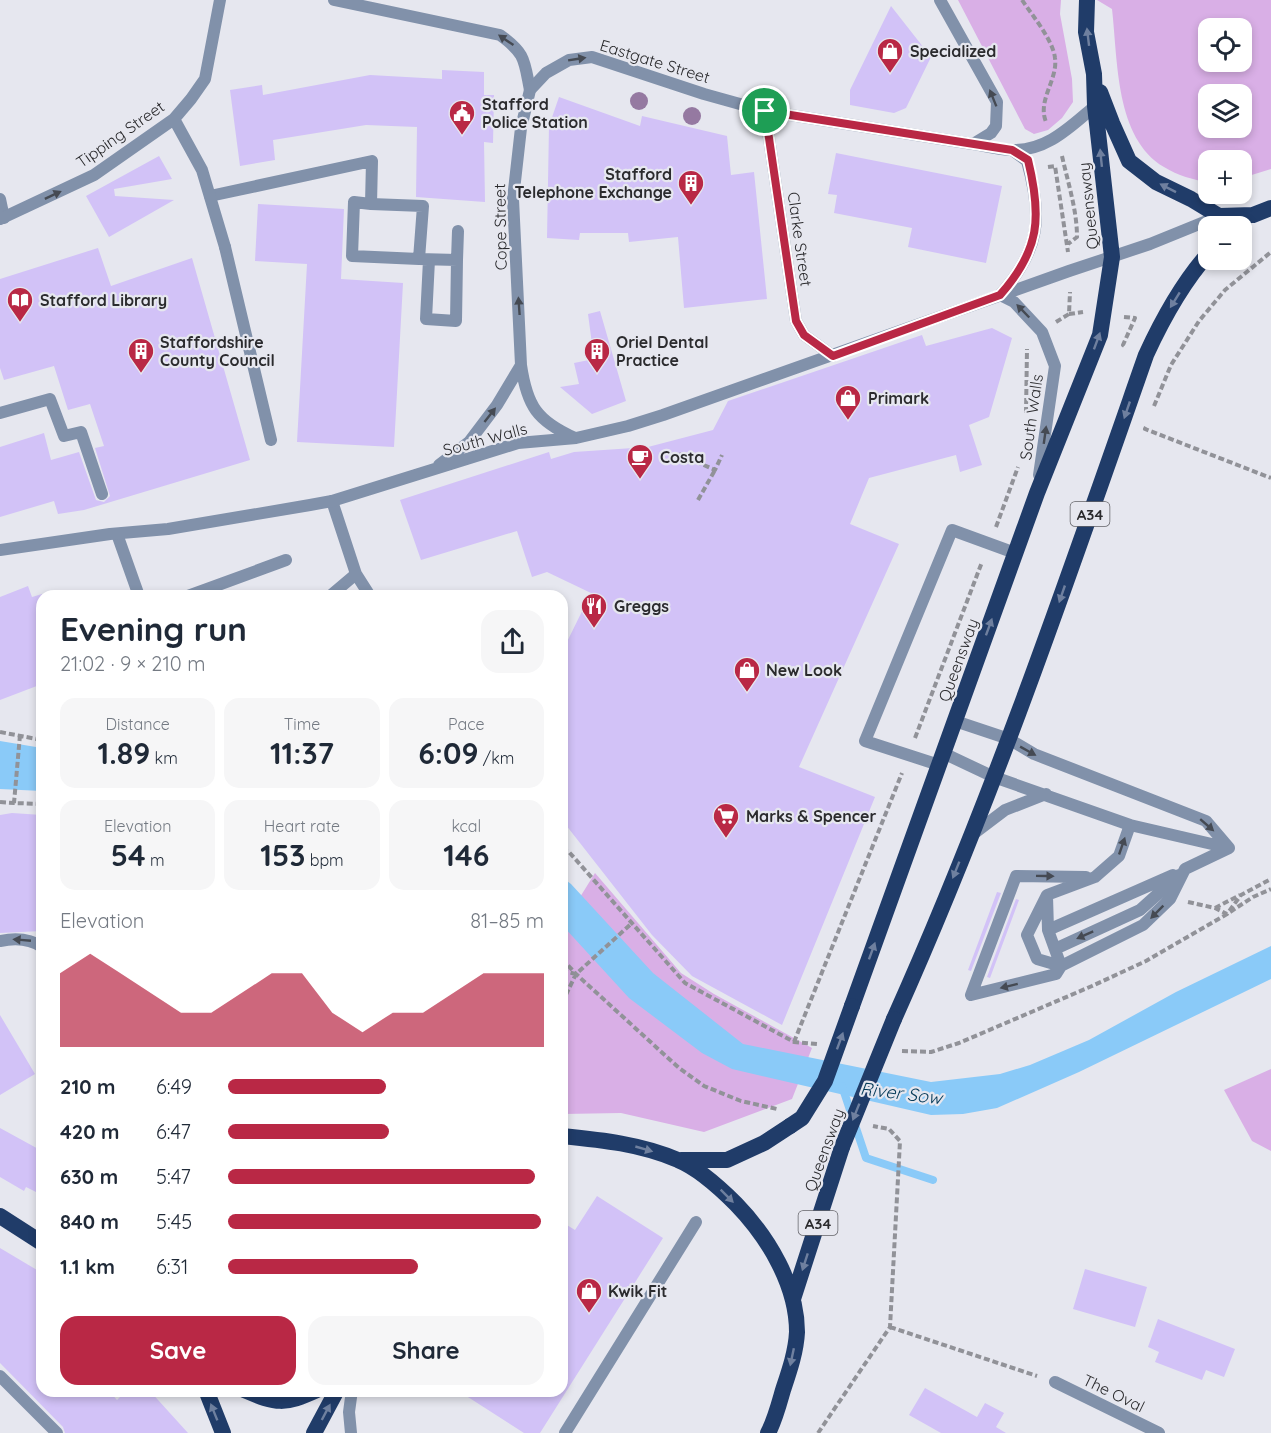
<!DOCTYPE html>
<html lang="en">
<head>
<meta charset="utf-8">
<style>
	:root { --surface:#fff; --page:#f6f6f7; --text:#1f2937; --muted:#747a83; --accent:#b92845 }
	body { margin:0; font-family:Quicksand,sans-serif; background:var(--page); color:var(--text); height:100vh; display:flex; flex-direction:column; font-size:22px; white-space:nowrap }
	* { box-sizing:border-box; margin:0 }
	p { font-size:20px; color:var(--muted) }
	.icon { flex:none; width:33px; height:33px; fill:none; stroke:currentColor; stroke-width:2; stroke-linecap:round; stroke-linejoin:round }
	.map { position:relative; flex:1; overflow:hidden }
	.sheet { position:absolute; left:36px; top:590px; width:532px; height:807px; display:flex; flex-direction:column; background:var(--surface); border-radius:18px; box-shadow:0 3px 9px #0003 }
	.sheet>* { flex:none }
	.tools { position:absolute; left:1198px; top:18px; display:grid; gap:12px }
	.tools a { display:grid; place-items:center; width:54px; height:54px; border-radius:12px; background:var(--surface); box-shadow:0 3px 9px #0003; font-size:30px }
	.pin { position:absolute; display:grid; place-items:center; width:51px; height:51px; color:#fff; margin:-26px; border:3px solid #fff; border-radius:50%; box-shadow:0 2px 6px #0007 }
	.round { display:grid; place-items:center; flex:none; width:63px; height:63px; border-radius:18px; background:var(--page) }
	.summary { display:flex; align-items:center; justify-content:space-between; height:102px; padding:0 24px }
	h1 { font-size:33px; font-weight:700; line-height:45px }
	.stats { display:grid; grid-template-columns:repeat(3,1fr); gap:9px; height:102px; padding:6px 24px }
	.stats div { display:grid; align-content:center; border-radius:15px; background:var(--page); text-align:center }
	.stats b { font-size:30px; font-weight:700 }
	.stats small { font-size:16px; font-weight:400 }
	.stats p { font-size:16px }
	.chart { height:168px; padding:12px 24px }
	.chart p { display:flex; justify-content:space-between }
	.chart svg { width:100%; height:108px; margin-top:6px; fill:var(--accent); opacity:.7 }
	.action { display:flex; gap:12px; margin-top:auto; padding:12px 24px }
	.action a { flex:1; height:69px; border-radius:18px; background:var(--accent); color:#fff; font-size:24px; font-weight:700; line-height:69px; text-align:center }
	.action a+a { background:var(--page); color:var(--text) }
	ul { padding:0 24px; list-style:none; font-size:20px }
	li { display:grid; grid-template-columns:96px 72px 1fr; align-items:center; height:45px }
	li i { height:15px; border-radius:8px; background:var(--accent) }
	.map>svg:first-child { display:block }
	.green { fill:#d9afe6; fill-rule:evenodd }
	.water { fill:#8acaf8 }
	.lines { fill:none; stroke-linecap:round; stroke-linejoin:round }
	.stream { stroke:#8acaf8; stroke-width:8 }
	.building { fill:#d2c2f7 }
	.path { stroke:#919298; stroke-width:4; stroke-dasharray:6 3; stroke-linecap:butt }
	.service { stroke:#8191aa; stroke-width:12 }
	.pedestrian { stroke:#8191aa; stroke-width:12 }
	.minor { stroke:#8191aa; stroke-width:12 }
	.tertiary { stroke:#8191aa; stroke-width:12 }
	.trunk { stroke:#203c69; stroke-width:16 }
	.trunk-bridge { stroke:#203c69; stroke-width:16 }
	.tree { fill:#9579a1 }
	.oneway { fill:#6f809f }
	.oneway2 { fill:#454a53 }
	.route-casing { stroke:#fff; stroke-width:12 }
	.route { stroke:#b92845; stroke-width:8 }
	.labels { text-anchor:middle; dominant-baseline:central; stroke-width:4.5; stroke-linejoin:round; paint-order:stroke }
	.shield { fill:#e6e7ef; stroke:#636368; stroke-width:1.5 }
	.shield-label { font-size:15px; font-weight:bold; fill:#2b2b2e }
	.poi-label { font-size:16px; font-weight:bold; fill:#2b2b2e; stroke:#e6e7ef; text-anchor:start }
	.street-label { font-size:16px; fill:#2b2b2e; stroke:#e6e7ef }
	.water-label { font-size:18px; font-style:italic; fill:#063b59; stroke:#e6e7ef }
</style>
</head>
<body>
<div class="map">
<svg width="1271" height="1433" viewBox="0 0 1271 1433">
	<rect width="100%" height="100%" fill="#e6e7ef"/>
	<!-- green -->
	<path class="green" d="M958,0H1061L1060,14L1072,79L1073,102L1062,118L1048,130L1034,134L1025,129Z
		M1097,0H1271V169L1242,178V160H1209L1208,183C1193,179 1178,176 1164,167C1115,138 1118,61 1112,9ZM1209,28H1242V62H1209ZM1209,94H1242V128H1209Z
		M595,873L681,973L714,994L812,1048L792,1099L704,1132L621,1113L563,1114L562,926Z
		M1271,1069V1151L1252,1141L1224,1090Z"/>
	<!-- water -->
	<path class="water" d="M0,741L42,748V791L0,789Z
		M563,878L571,884L653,973L743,1044L931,1082L1000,1074L1030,1065L1089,1040L1176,992L1271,946V979L1079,1072L997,1108L963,1114L931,1115L732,1069L702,1053L629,998L563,926Z"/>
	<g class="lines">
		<!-- stream -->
		<path class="stream" d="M842,1086L866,1158L933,1180"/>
	</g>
	<!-- building -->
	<path class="building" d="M891,6L931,57L906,108L894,113L850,105V90Z
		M442,70L484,72V95H494L493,143L484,142L485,202L416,197L417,127L366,125L273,140L275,160L240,166L230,90L262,85L263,95L370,75L442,79Z
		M559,97L640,126L642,116L727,136L731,175L754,172L767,299L684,308L678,237L629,242L628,233H580L579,240L547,238L549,126Z
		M836,153L1002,186L986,263L908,247L912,228L834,213L837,195L828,194Z
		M159,156L172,179L114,189L115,196L174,200L109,237L86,196Z
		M258,204L344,209L341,279L403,283L394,447L297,442L307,264L255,261Z
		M98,248L111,286L192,258L250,460L84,510L58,514L54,501L0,517V447L44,433L51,460L79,452L96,500L104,502L110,496L95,448L104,446L90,404L68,410L54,366L4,380L0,368V279Z
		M600,311L626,401L592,414L560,387L579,384L574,363L594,359L588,314Z
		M992,328L1012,338L989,417L969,425L982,465L960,472L956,455L869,478L850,524L899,544L799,767L875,797L782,1025L692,976L652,935L562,820V652L591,593L547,572L532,577L517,531L421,560L400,500L549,452L551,459L574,452L648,447L713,430L728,401L922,335L926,346Z
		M28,586L32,597L42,594V684L0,700V597Z
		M12,813L42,815V931L0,933V815Z
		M997,892L1001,893L971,971L968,970Z
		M1016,899L1019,900L990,978L987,977Z
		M0,1015L35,1074L0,1095Z
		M0,1128L42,1151V1195L26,1187L24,1191L0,1177Z
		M597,1196L663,1238L540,1433H524L457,1390H562V1222L575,1230Z
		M0,1248L42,1273V1390H108L117,1400L127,1390H149L188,1433H65L63,1427L0,1363Z
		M1085,1269L1147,1287L1135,1327L1073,1309Z
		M1158,1319L1235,1349L1224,1377L1206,1370L1202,1380L1155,1362L1159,1352L1148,1347Z
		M925,1388L977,1417L985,1403L1004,1413L996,1427L1006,1433H941L909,1415Z"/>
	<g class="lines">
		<!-- path -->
		<path class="path" d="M1022,0C1032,15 1053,40 1055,58C1058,80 1037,100 1046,122
			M1062,156C1068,183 1077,210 1077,237L1068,244
			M1048,167L1055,166L1068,252
			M1069,314L1083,312
			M1124,317L1135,318L1123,345L1126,347
			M1056,322L1069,314L1070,292
			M1154,406L1171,365L1199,321L1225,290L1271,252
			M1026,413L1027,349
			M1146,427L1145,429L1271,478
			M679,454L715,470L722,455
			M698,500L715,470
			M996,527L1018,467
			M0,732L42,740
			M20,735L14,803L42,804
			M915,738L982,562
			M0,802L14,803
			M562,848L569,852L685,983L794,1042L817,1044
			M1188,902L1215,908L1227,914L1241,895L1271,879
			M1215,908L1240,895
			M562,959L576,974L679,1068L704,1086L741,1101L777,1109
			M562,970L575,974
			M562,1003L576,974L631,924
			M794,1042L902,773
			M902,1051L931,1052L959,1043L1092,986L1146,961L1227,914L1253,897L1271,889
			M890,1327L1037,1376
			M818,1433L890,1327L900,1141L889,1129L873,1126"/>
		<!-- service -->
		<path class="service" d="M210,196L372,161L371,204L423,206L419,259L457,260L456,321L426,319L429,260
			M0,199L4,218
			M371,204L354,202L352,256L419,259
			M225,247L271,440
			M457,260L458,231
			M117,534L139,596
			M356,574L370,596
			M188,596L286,560
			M330,596L356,574L332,501
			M955,721L1009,739L1034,754L1206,821L1229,848
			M943,753L994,777L1130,825L1229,848
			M939,765L865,741L952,530L1015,553
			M1130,825L1119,856L1095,877L1047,895L1027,935L1037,959L1061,966L1143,925L1170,899L1185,869L1229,848
			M972,835L1005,810L1046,794
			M1047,896L1048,930L1061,966L1056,974L971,995L1016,876L1086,877
			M1048,930L1173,875
			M1055,949L1140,910L1179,875
			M0,1376L57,1433
			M565,1433L696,1222"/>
		<!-- pedestrian -->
		<path class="pedestrian" d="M0,413L50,399L64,436L81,432L102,494"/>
		<!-- minor -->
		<path class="minor" d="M334,0L500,35C526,54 524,60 530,90
			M765,111L796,321L804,335L833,356
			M174,119L202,170L225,247
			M973,144C985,146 998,149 1010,150C1046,152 1070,127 1095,106
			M1012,150L1027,161C1043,217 1040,250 1000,295L1014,302L1042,332L1055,366L1039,475
			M0,219L94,175L174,119L191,99L205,79L220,0
			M0,941C15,938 29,938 42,947
			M1055,1382L1159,1433
			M351,1433L349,1412L352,1390"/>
		<!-- tertiary -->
		<path class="tertiary" d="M575,438C537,421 527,406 521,365L513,199L521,128L530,90L546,73L569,60L592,57L704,94L765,111L973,144L991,133L996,126L997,102L940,0
			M439,465L469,442L497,405L521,365
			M0,550L110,534L168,529L310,505L332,501L518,443L576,438L628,426L663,415L1069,271L1150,244L1219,216"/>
		<!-- trunk -->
		<path class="trunk" d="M1100,92L1112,123L1129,161L1156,182L1191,199L1219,216L1253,215L1271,208
			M852,1006L1037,493L1100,335L1112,257L1095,106L1094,74L1086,32L1087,0
			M894,1019C991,803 1068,578 1146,355C1163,318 1182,283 1209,253
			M562,1136C602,1140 641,1144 678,1160C698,1168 721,1189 736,1204C768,1237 797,1285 797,1332C796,1352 789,1372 783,1390C779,1404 775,1420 768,1433
			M681,1160H727L764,1143L790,1126
			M0,1216L42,1243
			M793,1299L842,1147
			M206,1390L223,1433
			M244,1390C277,1404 284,1405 317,1390
			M314,1433L337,1390"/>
		<!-- trunk-bridge -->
		<path class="trunk-bridge" d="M790,1126L802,1118L825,1081L852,1006
			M842,1147L894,1019"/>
	</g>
	<!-- trees -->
	<g class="tree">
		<circle cx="639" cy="101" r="9"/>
		<circle cx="692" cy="116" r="9"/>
	</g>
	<!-- one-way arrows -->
	<defs><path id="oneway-solid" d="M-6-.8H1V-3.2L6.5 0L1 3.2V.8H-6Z" transform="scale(1.5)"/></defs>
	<g class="oneway">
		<use href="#oneway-solid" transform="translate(1088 37) rotate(-97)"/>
		<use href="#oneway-solid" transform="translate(1101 158) rotate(-96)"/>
		<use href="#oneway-solid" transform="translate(1168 188) rotate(-153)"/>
		<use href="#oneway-solid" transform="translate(1175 300) rotate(122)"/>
		<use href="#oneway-solid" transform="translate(1097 341) rotate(-70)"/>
		<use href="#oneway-solid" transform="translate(1127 410) rotate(109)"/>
		<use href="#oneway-solid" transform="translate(1062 594) rotate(109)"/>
		<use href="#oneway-solid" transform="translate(989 627) rotate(-70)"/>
		<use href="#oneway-solid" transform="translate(956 870) rotate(112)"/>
		<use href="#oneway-solid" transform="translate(872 951) rotate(-70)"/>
		<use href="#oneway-solid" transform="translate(840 1041) rotate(-70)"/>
		<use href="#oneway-solid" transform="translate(856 1112) rotate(112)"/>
		<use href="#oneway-solid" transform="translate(644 1149) rotate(16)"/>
		<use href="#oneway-solid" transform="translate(727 1196) rotate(45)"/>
		<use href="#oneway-solid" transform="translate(805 1262) rotate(108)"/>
		<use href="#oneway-solid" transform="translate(792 1357) rotate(102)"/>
		<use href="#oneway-solid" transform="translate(214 1412) rotate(-112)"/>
		<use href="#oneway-solid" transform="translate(326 1412) rotate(-62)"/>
	</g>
	<g class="oneway2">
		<use href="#oneway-solid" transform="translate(506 40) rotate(-146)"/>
		<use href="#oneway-solid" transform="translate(577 59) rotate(-9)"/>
		<use href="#oneway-solid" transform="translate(993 98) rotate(-112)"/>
		<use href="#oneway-solid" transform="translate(53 195) rotate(-25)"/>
		<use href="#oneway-solid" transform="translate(519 306) rotate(-94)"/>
		<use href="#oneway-solid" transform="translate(1023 311) rotate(-134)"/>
		<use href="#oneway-solid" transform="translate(490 415) rotate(-52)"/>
		<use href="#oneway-solid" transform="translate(1045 435) rotate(-82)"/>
		<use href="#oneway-solid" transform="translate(1028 751) rotate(29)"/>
		<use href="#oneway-solid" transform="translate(1207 825) rotate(41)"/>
		<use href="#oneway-solid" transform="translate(1122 846) rotate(-71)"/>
		<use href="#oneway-solid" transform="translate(1045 876) rotate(1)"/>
		<use href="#oneway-solid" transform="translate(1157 912) rotate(135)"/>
		<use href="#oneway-solid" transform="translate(1085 935) rotate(156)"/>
		<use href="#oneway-solid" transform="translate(22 940) rotate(-175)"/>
		<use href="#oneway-solid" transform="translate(1009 986) rotate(166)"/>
	</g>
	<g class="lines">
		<!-- route casing -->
		<g class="route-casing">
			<path id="route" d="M765,111L1012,150L1028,160C1042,217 1040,250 1000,295L833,356L804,335L796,321Z"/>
		</g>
		<!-- route -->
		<use href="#route" class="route"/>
	</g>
	<!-- icons -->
	<defs>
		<g id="shop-pin" transform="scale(1.35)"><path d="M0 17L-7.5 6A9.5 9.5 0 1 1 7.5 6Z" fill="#b92845" stroke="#e6e7ef"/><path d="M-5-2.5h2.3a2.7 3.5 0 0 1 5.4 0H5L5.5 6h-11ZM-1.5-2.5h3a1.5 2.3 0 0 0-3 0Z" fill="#fff"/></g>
		<g id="civic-pin" transform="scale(1.35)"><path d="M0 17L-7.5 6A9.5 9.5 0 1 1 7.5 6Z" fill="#b92845" stroke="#e6e7ef"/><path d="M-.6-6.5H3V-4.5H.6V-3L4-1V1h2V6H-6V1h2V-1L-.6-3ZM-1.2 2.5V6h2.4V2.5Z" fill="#fff"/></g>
		<g id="building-pin" transform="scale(1.35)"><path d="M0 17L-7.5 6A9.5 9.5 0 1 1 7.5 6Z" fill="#b92845" stroke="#e6e7ef"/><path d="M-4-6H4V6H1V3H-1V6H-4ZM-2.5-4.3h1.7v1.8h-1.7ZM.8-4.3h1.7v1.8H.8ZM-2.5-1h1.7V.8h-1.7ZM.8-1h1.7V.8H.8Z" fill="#fff"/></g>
		<g id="library-pin" transform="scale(1.35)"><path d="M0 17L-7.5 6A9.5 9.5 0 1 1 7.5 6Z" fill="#b92845" stroke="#e6e7ef"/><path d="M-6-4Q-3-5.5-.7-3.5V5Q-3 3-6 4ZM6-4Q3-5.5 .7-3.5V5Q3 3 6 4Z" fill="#fff"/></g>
		<g id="cafe-pin" transform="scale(1.35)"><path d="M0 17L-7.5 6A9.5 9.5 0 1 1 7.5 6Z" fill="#b92845" stroke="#e6e7ef"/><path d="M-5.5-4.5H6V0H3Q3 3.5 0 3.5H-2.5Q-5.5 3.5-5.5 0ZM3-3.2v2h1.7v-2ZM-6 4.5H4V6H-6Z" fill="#fff"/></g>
		<g id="restaurant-pin" transform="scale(1.35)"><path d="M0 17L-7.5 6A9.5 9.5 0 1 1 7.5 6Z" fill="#b92845" stroke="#e6e7ef"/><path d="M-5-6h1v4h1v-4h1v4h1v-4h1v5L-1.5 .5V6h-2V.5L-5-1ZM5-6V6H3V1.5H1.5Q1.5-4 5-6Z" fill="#fff"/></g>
		<g id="supermarket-pin" transform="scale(1.35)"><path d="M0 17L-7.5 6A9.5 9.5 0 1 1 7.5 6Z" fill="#b92845" stroke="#e6e7ef"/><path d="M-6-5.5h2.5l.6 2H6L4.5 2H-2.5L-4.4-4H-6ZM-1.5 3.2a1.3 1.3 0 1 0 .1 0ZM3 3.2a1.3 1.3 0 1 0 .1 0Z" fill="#fff"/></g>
	</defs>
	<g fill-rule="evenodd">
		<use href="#shop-pin" x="890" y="51"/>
		<use href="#civic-pin" x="462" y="113"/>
		<use href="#building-pin" x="691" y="183"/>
		<use href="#library-pin" x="20" y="300"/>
		<use href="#building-pin" x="141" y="351"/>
		<use href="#building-pin" x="597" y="351"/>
		<use href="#shop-pin" x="848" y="398"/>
		<use href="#cafe-pin" x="640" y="457"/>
		<use href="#restaurant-pin" x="594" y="606"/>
		<use href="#shop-pin" x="747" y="670"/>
		<use href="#supermarket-pin" x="726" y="816"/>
		<use href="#shop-pin" x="589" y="1291"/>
	</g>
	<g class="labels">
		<!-- shield labels -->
		<g class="shield">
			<rect x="1070.5" y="502" width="39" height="24" rx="4.5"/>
			<rect x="798.5" y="1211" width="39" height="24" rx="4.5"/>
		</g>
		<g class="shield-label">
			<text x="1090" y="514">A34</text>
			<text x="818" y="1223">A34</text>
		</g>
		<!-- poi labels -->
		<g class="poi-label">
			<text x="910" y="51">Specialized</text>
			<text x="482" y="104">Stafford<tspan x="482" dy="18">Police Station</tspan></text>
			<text x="672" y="174" text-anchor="end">Stafford<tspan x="672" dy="18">Telephone Exchange</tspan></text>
			<text x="40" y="300">Stafford Library</text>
			<text x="160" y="342">Staffordshire<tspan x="160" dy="18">County Council</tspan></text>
			<text x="616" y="342">Oriel Dental<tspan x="616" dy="18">Practice</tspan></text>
			<text x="868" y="398">Primark</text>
			<text x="660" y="457">Costa</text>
			<text x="614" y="606">Greggs</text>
			<text x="766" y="670">New Look</text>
			<text x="746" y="816">Marks &amp; Spencer</text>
			<text x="608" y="1291">Kwik Fit</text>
		</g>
		<!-- street labels -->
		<g class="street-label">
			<text transform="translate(655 61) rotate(17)">Eastgate Street</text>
			<text transform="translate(120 134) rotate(-35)">Tipping Street</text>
			<text transform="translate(1088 206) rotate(-96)">Queensway</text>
			<text transform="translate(500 227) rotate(-91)">Cope Street</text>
			<text transform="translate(800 239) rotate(82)">Clarke Street</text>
			<text transform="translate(1031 417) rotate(-82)">South Walls</text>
			<text transform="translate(485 439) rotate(-15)">South Walls</text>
			<text transform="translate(958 660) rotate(-70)">Queensway</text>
			<text transform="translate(824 1150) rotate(-70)">Queensway</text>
			<text transform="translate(1114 1393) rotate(26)">The Oval</text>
		</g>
		<!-- water labels -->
		<g class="water-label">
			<text transform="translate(901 1093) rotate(7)">River Sow</text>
		</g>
	</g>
</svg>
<div class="tools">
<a><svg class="icon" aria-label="locate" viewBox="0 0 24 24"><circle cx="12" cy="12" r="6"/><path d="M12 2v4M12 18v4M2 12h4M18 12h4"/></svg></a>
<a><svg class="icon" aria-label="layers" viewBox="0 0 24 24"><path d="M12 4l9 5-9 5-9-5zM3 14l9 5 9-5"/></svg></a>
<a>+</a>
<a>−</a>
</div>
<div class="pin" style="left:765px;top:111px;background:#1e9e55"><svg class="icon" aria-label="arrive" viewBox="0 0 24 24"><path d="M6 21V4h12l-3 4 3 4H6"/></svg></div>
<section class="sheet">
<div class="summary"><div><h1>Evening run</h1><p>21:02 · 9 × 210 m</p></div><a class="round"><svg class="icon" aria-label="share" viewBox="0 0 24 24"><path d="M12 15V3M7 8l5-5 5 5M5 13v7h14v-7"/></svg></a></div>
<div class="stats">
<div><p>Distance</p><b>1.89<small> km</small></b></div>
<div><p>Time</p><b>11:37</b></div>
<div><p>Pace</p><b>6:09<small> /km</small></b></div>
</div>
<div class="stats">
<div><p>Elevation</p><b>54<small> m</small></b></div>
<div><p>Heart rate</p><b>153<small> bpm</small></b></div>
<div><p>kcal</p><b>146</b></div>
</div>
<div class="chart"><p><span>Elevation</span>81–85 m</p>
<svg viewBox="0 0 160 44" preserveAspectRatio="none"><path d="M0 44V14L10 6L20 14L30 22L40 30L50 30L60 22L70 14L80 14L90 30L100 38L110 30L120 30L130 22L140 14L150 14L160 14V44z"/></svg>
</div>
<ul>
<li><b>210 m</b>6:49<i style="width:50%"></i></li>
<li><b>420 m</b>6:47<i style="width:51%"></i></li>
<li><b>630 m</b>5:47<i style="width:97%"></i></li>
<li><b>840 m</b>5:45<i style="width:99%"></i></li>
<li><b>1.1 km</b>6:31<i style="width:60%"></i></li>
</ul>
<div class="action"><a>Save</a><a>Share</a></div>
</section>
</div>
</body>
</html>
